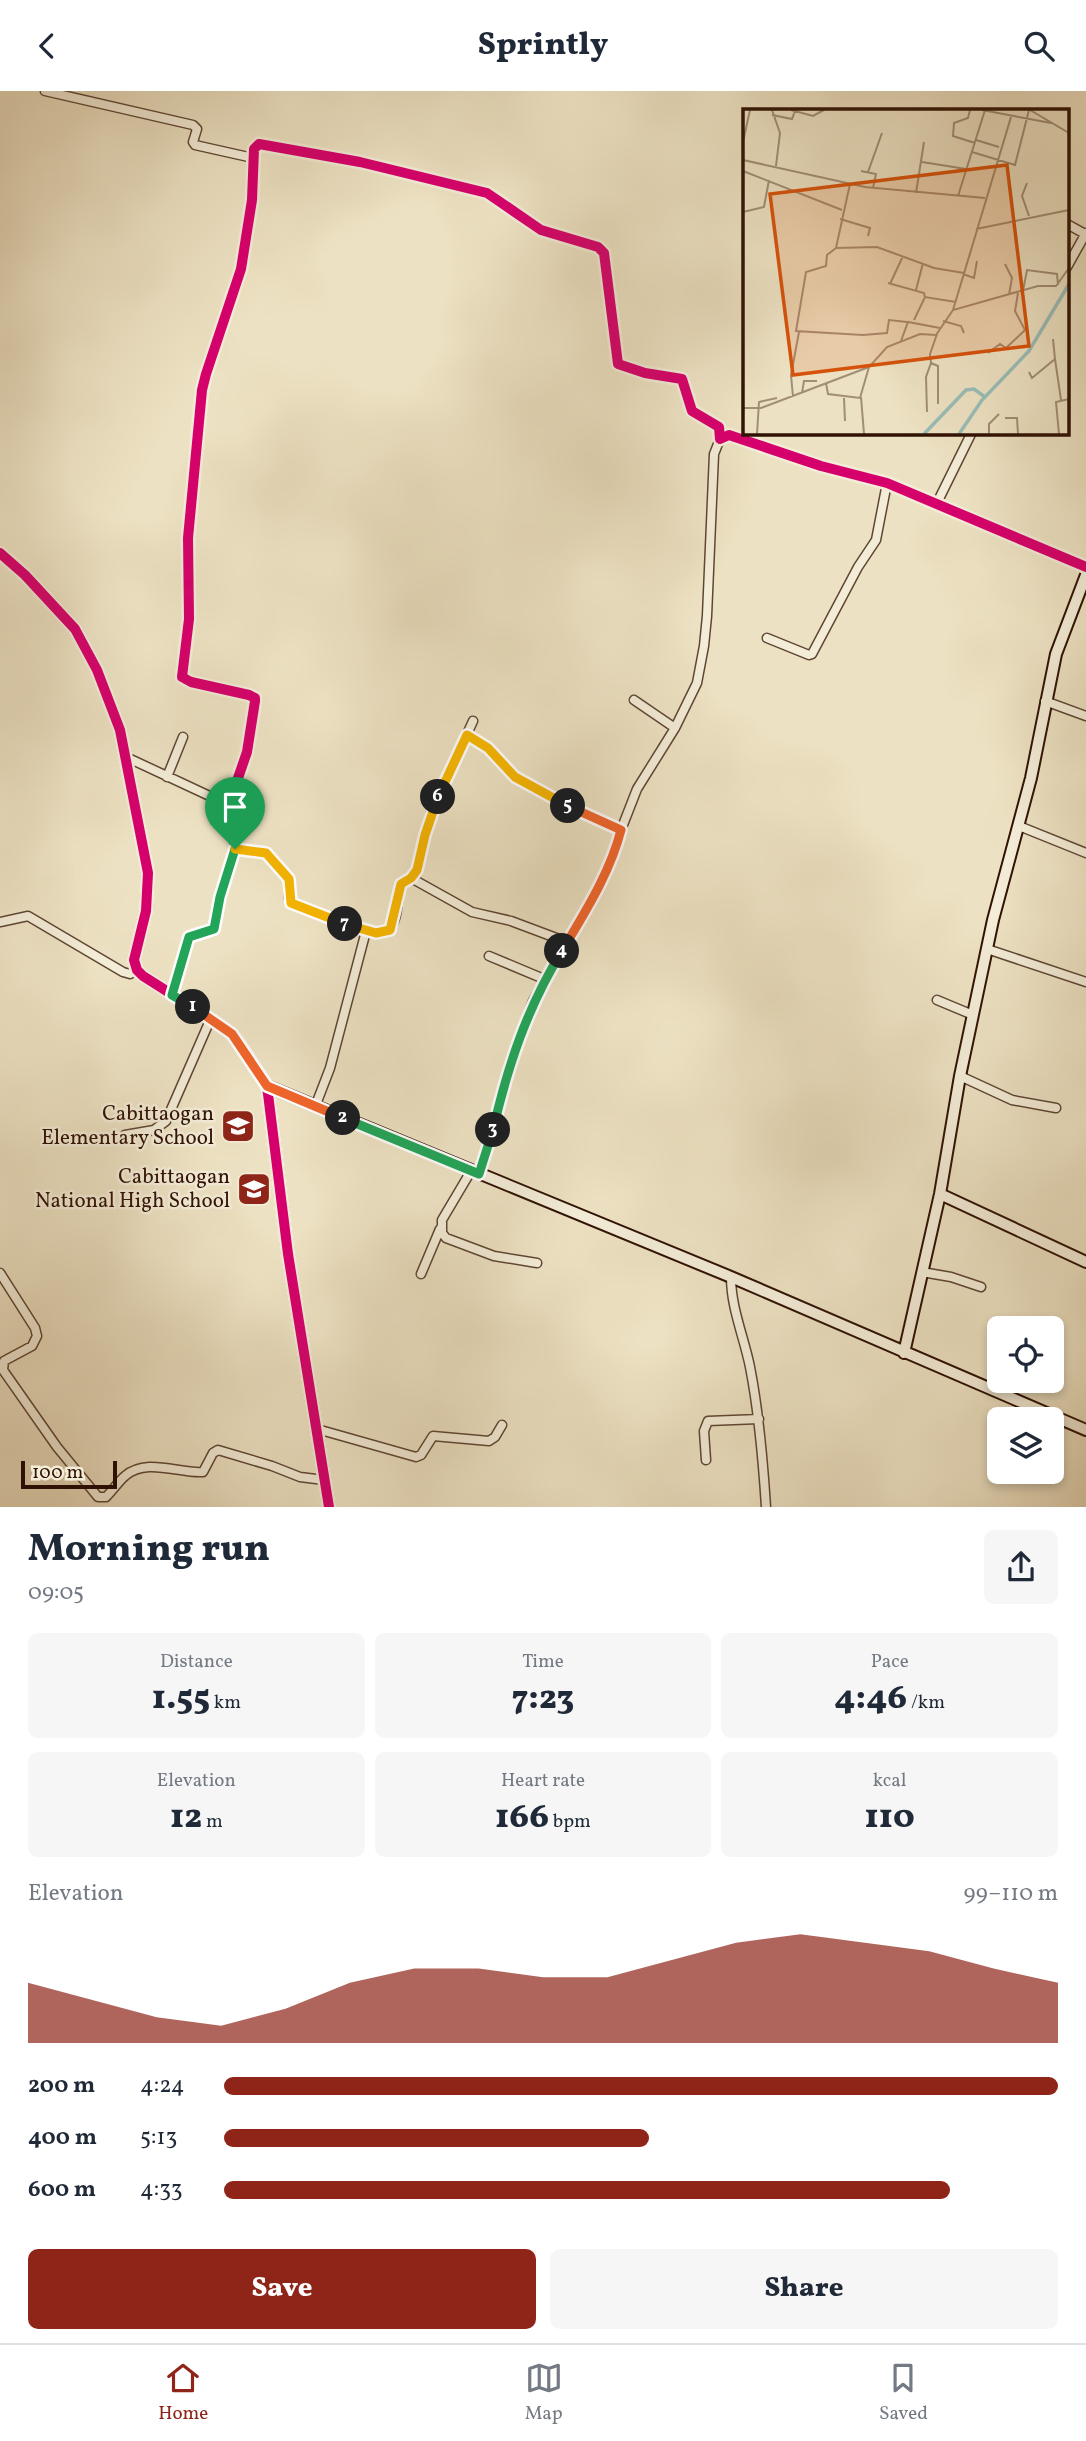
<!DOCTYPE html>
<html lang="en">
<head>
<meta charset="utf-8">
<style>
	:root { --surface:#fff; --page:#f6f6f7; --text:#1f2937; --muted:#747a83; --line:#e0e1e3; --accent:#8f2418 }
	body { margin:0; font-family:Vollkorn,serif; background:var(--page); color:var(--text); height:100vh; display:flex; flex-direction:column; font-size:26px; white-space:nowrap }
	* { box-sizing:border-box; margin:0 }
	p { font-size:23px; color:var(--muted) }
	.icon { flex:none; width:38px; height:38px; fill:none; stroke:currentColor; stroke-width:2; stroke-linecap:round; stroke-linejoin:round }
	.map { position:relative; height:1416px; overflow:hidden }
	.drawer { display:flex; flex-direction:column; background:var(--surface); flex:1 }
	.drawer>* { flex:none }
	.controls { position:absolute; left:987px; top:1225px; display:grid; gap:14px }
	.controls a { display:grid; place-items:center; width:77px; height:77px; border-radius:10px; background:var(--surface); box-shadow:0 4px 10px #0003; font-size:35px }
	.scale { position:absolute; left:21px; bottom:18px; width:96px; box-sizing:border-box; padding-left:7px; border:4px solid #301204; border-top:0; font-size:19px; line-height:24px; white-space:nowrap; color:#301204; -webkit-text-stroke:5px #f3ecd7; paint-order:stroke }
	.pin { position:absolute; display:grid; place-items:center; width:60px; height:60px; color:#fff; margin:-72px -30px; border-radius:50% 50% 50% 0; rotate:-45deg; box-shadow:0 0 7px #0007 }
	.pin .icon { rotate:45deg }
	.km { position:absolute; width:35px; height:35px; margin:-18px; border-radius:50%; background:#222; color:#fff; font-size:19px; line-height:35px; text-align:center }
	.round { display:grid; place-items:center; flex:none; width:74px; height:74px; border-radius:10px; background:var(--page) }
	.headline { display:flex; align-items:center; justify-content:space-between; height:119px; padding:0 28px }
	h1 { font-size:38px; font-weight:800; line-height:52px }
	.stats { display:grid; grid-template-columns:repeat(3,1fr); gap:10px; height:119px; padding:7px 28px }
	.stats div { display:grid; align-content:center; border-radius:10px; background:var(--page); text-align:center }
	.stats b { font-size:35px; font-weight:800 }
	.stats small { font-size:19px; font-weight:400 }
	.stats p { font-size:19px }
	.chart { height:196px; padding:14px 28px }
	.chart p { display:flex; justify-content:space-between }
	.chart svg { width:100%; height:126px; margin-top:7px; fill:var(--accent); opacity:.7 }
	.cta { display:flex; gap:14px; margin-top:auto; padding:14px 28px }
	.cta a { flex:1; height:80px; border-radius:10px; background:var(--accent); color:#fff; font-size:28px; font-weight:800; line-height:80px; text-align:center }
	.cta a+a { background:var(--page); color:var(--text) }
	ul { padding:0 28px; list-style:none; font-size:23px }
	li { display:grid; grid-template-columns:112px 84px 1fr; align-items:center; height:52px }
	li i { height:18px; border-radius:9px; background:var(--accent) }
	header { display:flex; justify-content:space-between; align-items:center; height:91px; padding:0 28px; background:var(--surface); font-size:32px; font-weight:800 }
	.tabs { display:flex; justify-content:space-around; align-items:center; height:98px; border-top:2px solid var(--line); background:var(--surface); font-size:19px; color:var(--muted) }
	.tabs a { display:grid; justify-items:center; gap:4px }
	.tabs .on { color:var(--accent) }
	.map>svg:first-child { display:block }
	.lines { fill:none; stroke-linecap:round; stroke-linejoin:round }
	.street-casing { stroke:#5f4634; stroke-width:11 }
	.secondary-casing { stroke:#301204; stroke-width:14 }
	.street { stroke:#f3ecd7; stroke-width:8 }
	.secondary { stroke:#f3ecd7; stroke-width:10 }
	.cycleway-casing { stroke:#f3ecd7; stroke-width:15 }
	.cycleway { stroke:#d6006c; stroke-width:10 }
	.split-1-casing { stroke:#fff; stroke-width:14 }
	.split-2-casing { stroke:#fff; stroke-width:14 }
	.split-3-casing { stroke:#fff; stroke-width:14 }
	.split-4-casing { stroke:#fff; stroke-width:14 }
	.split-5-casing { stroke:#fff; stroke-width:14 }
	.split-6-casing { stroke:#fff; stroke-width:14 }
	.split-7-casing { stroke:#fff; stroke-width:14 }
	.split-8-casing { stroke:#fff; stroke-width:14 }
	.split-1 { stroke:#22a559; stroke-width:9 }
	.split-2 { stroke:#f0652b; stroke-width:9 }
	.split-3 { stroke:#22a559; stroke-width:9 }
	.split-4 { stroke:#22a559; stroke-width:9 }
	.split-5 { stroke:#f0652b; stroke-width:9 }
	.split-6 { stroke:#f5b400; stroke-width:9 }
	.split-7 { stroke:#f5b400; stroke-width:9 }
	.split-8 { stroke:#f5b400; stroke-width:9 }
	.labels { text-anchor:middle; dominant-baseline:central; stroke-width:5; stroke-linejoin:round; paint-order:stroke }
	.poi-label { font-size:21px; fill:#301204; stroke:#f3ecd7; text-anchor:end }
	.inset-river { fill:none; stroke:#99bdb7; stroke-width:3.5 }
	.inset-road { fill:none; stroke:#a18e76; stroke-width:2 }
	.view { fill:#d6520b; fill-opacity:0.15; stroke:#d6520b; stroke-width:3.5 }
	.inset-edge { fill:none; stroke:#301204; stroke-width:3.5 }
</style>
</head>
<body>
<header><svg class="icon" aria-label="back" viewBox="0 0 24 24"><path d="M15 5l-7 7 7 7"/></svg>Sprintly<svg class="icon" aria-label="search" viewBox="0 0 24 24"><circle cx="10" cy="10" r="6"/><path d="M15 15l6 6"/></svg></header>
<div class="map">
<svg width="1086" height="1416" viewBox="0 0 1086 1416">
	<rect width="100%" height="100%" fill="#ece1c2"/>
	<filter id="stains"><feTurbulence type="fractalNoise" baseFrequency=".00286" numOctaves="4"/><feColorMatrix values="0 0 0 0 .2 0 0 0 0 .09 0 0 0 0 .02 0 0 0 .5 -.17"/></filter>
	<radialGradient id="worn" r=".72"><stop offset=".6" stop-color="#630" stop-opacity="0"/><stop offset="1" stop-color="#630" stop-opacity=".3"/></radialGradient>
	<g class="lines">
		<!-- street casing -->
		<g class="street-casing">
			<path id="street" d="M45,0L193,34L197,38L193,51L195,54L253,67
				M1067,133L1085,143
				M1067,176L1086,142
				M936,414L972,341
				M767,547L809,564L812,563L858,476L876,449L887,392
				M634,609L675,637
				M1045,610L1086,625
				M467,644L487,657L515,686L589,725L621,739
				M126,666L231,715L235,758L220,806L215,835L212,839L195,843L189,846L172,904
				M167,686L183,646
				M229,713L247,661L255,610V607L249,604L191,591L182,586L189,528L188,447L202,299L206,283L241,178L252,109L254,58L259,53L360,71L487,102L541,139L598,156L604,162L618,273L645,282L682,288L692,320L719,336L720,348L729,344L821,375L887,392L1086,476
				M1019,735L1086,762
				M235,758L261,761L267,764L289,788V807L293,813L366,840L330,977L315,1016
				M411,787L472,821L511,830L567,851
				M0,831L28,825L123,881L130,883L137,879
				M366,840C402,848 394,820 401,793L411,787L417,779L431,722L473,630
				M987,858L1086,891
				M489,865L544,888
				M937,909L973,924
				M960,985L1012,1009L1056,1017
				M125,1044L154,1039L166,1030L211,927
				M471,1080L442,1129V1142L446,1147L494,1165L537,1172
				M479,1083L505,991L533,910L598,797L616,758L621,739L637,698L675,637L697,592L704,555L707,525L714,363L720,348
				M922,1181L951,1186L981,1196
				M0,1182L35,1237L37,1245L32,1255L4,1270L3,1279L57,1356L98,1406H106C113,1399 118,1391 125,1385C146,1366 180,1383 203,1381L213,1362L218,1359L272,1375L300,1386L324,1389
				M421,1183L440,1138
				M731,1186C731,1217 744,1246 750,1276C759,1322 763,1369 766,1416
				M317,1338L416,1366L421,1364L433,1345L489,1350L495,1346L502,1334
				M706,1369L704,1340L708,1330L759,1328"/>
		</g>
		<!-- secondary casing -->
		<g class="secondary-casing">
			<path id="secondary" d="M0,462L25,484L75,538L97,579L120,639L148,782L146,820L134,869L137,879L143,885L225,937L238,950L267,995L288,1163L329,1416
				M267,995L731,1186L1086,1339
				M940,1103L1086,1171
				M904,1262L940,1103L960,985L993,829L1031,687L1056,563L1086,484"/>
		</g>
		<!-- street -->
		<use href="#street" class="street"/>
		<!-- secondary -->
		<use href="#secondary" class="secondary"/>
		<!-- cycleway casing -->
		<g class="cycleway-casing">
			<path id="cycleway" d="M0,462L25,484L75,538L97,579L120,639L148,782L146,820L134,869L137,879L143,885L225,937L238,950L267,995L288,1163L329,1416
				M229,713L247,661L255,610V607L249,604L191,591L182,586L189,528L188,447L202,299L206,283L241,178L252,109L254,58L259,53L360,71L487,102L541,139L598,156L604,162L618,273L645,282L682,288L692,320L719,336L720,348L729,344L821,375L887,392L1086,476"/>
		</g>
		<!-- cycleway -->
		<use href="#cycleway" class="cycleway"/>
	</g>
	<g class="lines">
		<!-- split-1 casing -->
		<g class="split-1-casing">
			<path id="split-1" d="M193,916L172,904L189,846L214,838L220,806L235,758"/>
		</g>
		<!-- split-2 casing -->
		<g class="split-2-casing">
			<path id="split-2" d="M193,916L232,943L267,995L343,1027"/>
		</g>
		<!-- split-3 casing -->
		<g class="split-3-casing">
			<path id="split-3" d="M343,1027L479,1083L493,1039"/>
		</g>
		<!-- split-4 casing -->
		<g class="split-4-casing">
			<path id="split-4" d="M493,1039C508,974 527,917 562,860"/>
		</g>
		<!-- split-5 casing -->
		<g class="split-5-casing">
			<path id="split-5" d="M562,860C585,821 610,782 621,739L568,715"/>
		</g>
		<!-- split-6 casing -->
		<g class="split-6-casing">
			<path id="split-6" d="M438,706L467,644L488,657L515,686L568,715"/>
		</g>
		<!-- split-7 casing -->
		<g class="split-7-casing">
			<path id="split-7" d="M345,833L376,842L390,839L401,793L411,787L417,779L425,744L438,706"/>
		</g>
		<!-- split-8 casing -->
		<g class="split-8-casing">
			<path id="split-8" d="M235,758L266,762L289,788L291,812L345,833"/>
		</g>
		<!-- split-1 -->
		<use href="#split-1" class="split-1"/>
		<!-- split-2 -->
		<use href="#split-2" class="split-2"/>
		<!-- split-3 -->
		<use href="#split-3" class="split-3"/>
		<!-- split-4 -->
		<use href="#split-4" class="split-4"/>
		<!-- split-5 -->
		<use href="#split-5" class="split-5"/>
		<!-- split-6 -->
		<use href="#split-6" class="split-6"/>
		<!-- split-7 -->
		<use href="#split-7" class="split-7"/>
		<!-- split-8 -->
		<use href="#split-8" class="split-8"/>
	</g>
	<!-- icons -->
	<defs>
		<g id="school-square" transform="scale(1.75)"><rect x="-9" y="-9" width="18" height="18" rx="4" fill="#8f2418" stroke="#f3ecd7"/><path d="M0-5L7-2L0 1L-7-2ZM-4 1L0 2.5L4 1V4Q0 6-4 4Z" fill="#fff"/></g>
	</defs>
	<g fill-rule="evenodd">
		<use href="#school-square" x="238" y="1035"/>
		<use href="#school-square" x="254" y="1098"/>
	</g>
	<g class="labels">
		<!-- poi labels -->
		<g class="poi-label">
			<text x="214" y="1023">Cabittaogan<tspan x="214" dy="24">Elementary School</tspan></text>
			<text x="230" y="1086">Cabittaogan<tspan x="230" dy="24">National High School</tspan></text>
		</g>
	</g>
	<!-- overview -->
	<g transform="translate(743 18)">
		<rect width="326" height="326" fill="#ece1c2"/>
		<path class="inset-river" d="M181,325L223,281L231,280L242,288M216,325L239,291L286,242L326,175"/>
		<path class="inset-road" d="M29,1L37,24L33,57M48,1L70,7L81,1M227,1L225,9L211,14L210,27L232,34M239,1L308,14M287,1L326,24M29,6L49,10L52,2M233,31L256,38M0,33L7,1M229,43L272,56L286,1M0,51L122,78L242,89M179,53L223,60M0,62L99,101M118,62L133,65L130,79M125,63L139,24M284,74L279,87L286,107M107,75L93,139L84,146L83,157L63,163L53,222L120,226L144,224L146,211L164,213M173,84L181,33M215,87L242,1M0,103L21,98L26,71M97,110L127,119L125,127M233,120L326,101M93,139L134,138L191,159L221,164M262,155L269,169L266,186M220,165L231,169L234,152M145,174L181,184L182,188M147,175L160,147M173,181L180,154M280,182L284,161L314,165L315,176M210,201L268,8M171,211L182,188L213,193M200,212L218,217L221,224M194,225L187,245L188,254L195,257V295M158,232L165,213L197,219M245,244L257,235L263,239L282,221L272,202L275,184M312,250L318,291M286,263L289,269L312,250L310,230M83,274L85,285L117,289L126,258L144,238L177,225L193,226L210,201L295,177H313L326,159M59,284L61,272H74M50,288L48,266L56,223M118,288L121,325M101,289L102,312M0,299H18L126,258M184,303L183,268L188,254M262,309H274L275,325M14,325L16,293L34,289M246,325V315L256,305M316,325L313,293L326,290"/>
		<path class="view" d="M264,56L286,237L50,266L27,85Z"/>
		<rect width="326" height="326" class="inset-edge"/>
	</g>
	<rect width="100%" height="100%" filter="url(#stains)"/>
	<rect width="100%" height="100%" fill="url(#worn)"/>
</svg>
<div class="controls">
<a><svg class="icon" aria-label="locate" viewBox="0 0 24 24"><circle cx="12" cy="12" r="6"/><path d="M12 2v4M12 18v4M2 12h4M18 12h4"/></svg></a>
<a><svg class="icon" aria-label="layers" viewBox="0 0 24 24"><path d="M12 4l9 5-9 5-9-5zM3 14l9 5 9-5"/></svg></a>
</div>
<div class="scale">100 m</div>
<div class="pin" style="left:235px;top:758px;background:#1e9e55"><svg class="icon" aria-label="arrive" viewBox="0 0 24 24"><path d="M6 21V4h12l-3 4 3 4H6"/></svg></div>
<b class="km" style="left:193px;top:916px">1</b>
<b class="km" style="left:343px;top:1027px">2</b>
<b class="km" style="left:493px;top:1039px">3</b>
<b class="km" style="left:562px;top:860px">4</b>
<b class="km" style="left:568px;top:715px">5</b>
<b class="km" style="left:438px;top:706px">6</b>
<b class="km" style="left:345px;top:833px">7</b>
</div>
<section class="drawer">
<div class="headline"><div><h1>Morning run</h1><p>09:05</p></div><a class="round"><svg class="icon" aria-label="share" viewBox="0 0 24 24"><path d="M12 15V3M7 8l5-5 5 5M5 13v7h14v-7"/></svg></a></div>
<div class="stats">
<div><p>Distance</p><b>1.55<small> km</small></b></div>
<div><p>Time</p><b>7:23</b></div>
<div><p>Pace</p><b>4:46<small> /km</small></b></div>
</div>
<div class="stats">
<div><p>Elevation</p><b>12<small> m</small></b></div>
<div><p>Heart rate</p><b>166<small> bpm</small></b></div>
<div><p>kcal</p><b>110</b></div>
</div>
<div class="chart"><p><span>Elevation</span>99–110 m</p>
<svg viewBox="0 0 160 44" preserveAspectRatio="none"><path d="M0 44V23L10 29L20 35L30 38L40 32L50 23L60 18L70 18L80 21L90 21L100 15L110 9L120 6L130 9L140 12L150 18L160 23V44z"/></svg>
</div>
<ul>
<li><b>200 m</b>4:24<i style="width:100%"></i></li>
<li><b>400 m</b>5:13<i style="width:51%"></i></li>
<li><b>600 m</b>4:33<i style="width:87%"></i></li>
</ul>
<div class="cta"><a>Save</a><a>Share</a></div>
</section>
<nav class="tabs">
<a class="on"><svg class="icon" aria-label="home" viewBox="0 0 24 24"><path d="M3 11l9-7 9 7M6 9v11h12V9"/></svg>Home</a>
<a><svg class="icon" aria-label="map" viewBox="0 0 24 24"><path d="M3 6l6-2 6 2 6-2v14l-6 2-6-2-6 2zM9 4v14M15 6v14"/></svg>Map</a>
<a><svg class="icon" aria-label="saved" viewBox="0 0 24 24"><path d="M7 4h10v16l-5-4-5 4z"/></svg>Saved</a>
</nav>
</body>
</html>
